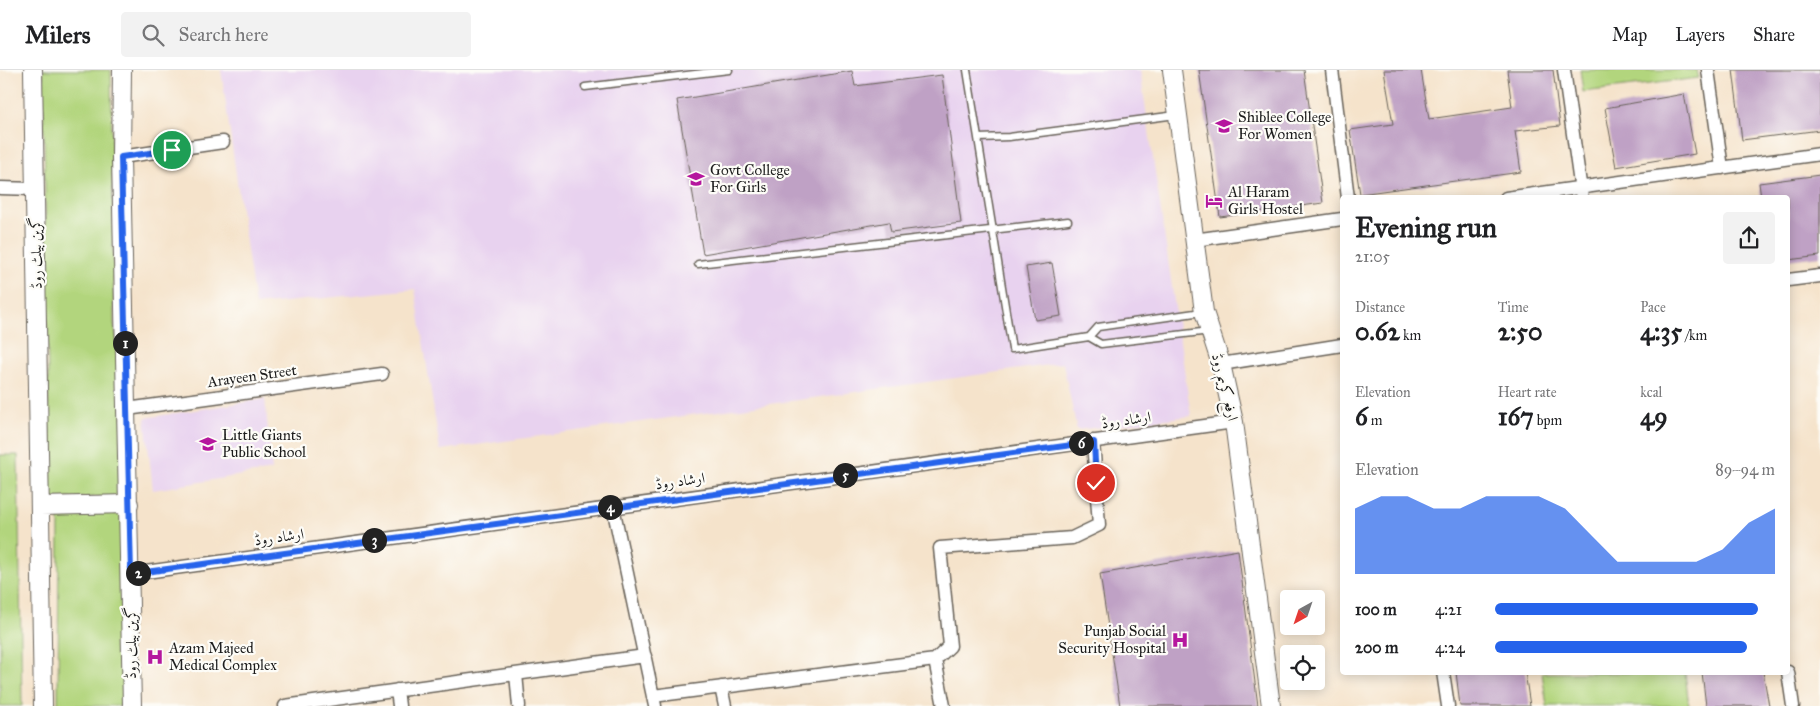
<!DOCTYPE html>
<html lang="en">
<head>
<meta charset="utf-8">
<style>
	:root { --surface:#fff; --page:#f2f2f2; --text:#202124; --muted:#757577; --line:#e0e0e0; --accent:#2563eb }
	body { margin:0; font-family:"IM FELL Great Primer",Amiri,serif; background:var(--page); color:var(--text); height:100vh; display:flex; flex-direction:column; font-size:19px; white-space:nowrap }
	* { box-sizing:border-box; margin:0 }
	p { font-size:16px; color:var(--muted) }
	.icon { flex:none; width:28px; height:28px; fill:none; stroke:currentColor; stroke-width:2; stroke-linecap:round; stroke-linejoin:round }
	.map { position:relative; flex:1; overflow:hidden }
	.details { position:absolute; left:1340px; top:125px; width:450px; height:480px; display:flex; flex-direction:column; background:var(--surface); border-radius:5px; box-shadow:0 2px 12px #0003 }
	.details>* { flex:none }
	.needle { width:32px; rotate:220deg }
	.controls { position:absolute; left:1280px; top:520px; display:grid; gap:10px }
	.controls a { display:grid; place-items:center; width:45px; height:45px; border-radius:5px; background:var(--surface); box-shadow:0 2px 12px #0003; font-size:25px }
	.pin { position:absolute; display:grid; place-items:center; width:42px; height:42px; color:#fff; margin:-21px; border:2px solid #fff; border-radius:50%; box-shadow:0 1px 5px #0007 }
	.km { position:absolute; width:25px; height:25px; margin:-12px; border-radius:50%; background:#222; color:#fff; font-size:14px; line-height:25px; text-align:center }
	.round { display:grid; place-items:center; flex:none; width:52px; height:52px; border-radius:5px; background:var(--page) }
	.summary { display:flex; align-items:center; justify-content:space-between; height:85px; padding:0 15px }
	h1 { font-size:28px; font-weight:800; line-height:38px }
	.stats { display:grid; grid-template-columns:repeat(3,1fr); gap:8px; height:85px; padding:5px 15px }
	.stats div { display:grid; align-content:center }
	.stats b { font-size:25px; font-weight:800 }
	.stats small { font-size:14px; font-weight:400 }
	.stats p { font-size:14px }
	.chart { height:140px; padding:10px 15px }
	.chart p { display:flex; justify-content:space-between }
	.chart svg { width:100%; height:90px; margin-top:5px; fill:var(--accent); opacity:.7 }
	ul { padding:0 15px; list-style:none; font-size:16px }
	li { display:grid; grid-template-columns:80px 60px 1fr; align-items:center; height:38px }
	li i { height:12px; border-radius:6px; background:var(--accent) }
	header { display:flex; align-items:center; gap:30px; box-sizing:border-box; height:70px; padding:0 25px; background:var(--surface); border-bottom:1px solid var(--line) }
	header strong { font-size:24px }
	nav { display:flex; gap:28px; margin-inline-start:auto; font-size:18px }
	.search { width:350px; height:45px; background:var(--page); display:flex; align-items:center; gap:12px; box-sizing:border-box; padding:0 18px; border-radius:5px; color:var(--muted); font-size:19px }
	.map>svg:first-child { display:block }
	.built { fill:#e8d2ef }
	.green { fill:#b2d57d; stroke:#67784c }
	.building { fill:#bfa1c5 }
	.lines { fill:none; stroke-linecap:round; stroke-linejoin:round }
	.lane-casing { stroke:#686259; stroke-width:9 }
	.street-casing { stroke:#686259; stroke-width:15 }
	.secondary-casing { stroke:#686259; stroke-width:20 }
	.lane { stroke:#fff; stroke-width:6 }
	.street { stroke:#fff; stroke-width:12 }
	.secondary { stroke:#fff; stroke-width:18 }
	.route-casing { stroke:#fff; stroke-width:10 }
	.route { stroke:#2563eb; stroke-width:6 }
	.labels { text-anchor:middle; dominant-baseline:central; stroke-width:4.5; stroke-linejoin:round; paint-order:stroke }
	.poi-label { font-size:15px; fill:#1c1c1c; stroke:#fdfcf7; text-anchor:start }
	.street-label { font-size:15px; fill:#1c1c1c; stroke:#fdfcf7 }
</style>
</head>
<body>
<header>
<strong>Milers</strong>
<div class="search"><svg class="icon" aria-label="search" viewBox="0 0 24 24"><circle cx="10" cy="10" r="6"/><path d="M15 15l6 6"/></svg>Search here</div>
<nav><a>Map</a><a>Layers</a><a>Share</a></nav>
</header>
<div class="map">
<svg width="1820" height="636" viewBox="0 0 1820 636">
	<rect width="100%" height="100%" fill="#fdfcf7"/>
	<filter id="ink" filterUnits="userSpaceOnUse"><feTurbulence type="fractalNoise" baseFrequency=".02" numOctaves="2"/><feDisplacementMap in="SourceGraphic" scale="10" xChannelSelector="R" yChannelSelector="G"/><feConvolveMatrix kernelMatrix="1 2 1 2 8 2 1 2 1" color-interpolation-filters="sRGB"/></filter>
	<filter id="wash" filterUnits="userSpaceOnUse"><feTurbulence type="fractalNoise" baseFrequency=".0096" numOctaves="4" result="noise"/><feDisplacementMap in="SourceGraphic" scale="20" xChannelSelector="R" yChannelSelector="G"/><feGaussianBlur stdDeviation="1.12" result="paint"/><feColorMatrix in="noise" values="0 0 0 0 0 0 0 0 0 0 0 0 0 0 0 0 0 1.4 0 .05"/><feComposite in="paint" operator="in"/></filter>
	<g filter="url(#wash)">
		<rect width="100%" height="100%" fill="#f5e3cb"/>
		<!-- built -->
		<path class="built" d="M221,0H1140L1191,346L1077,360L1063,293L440,380L415,219L255,235Z
			M265,329L272,400L153,420L145,348Z"/>
		<!-- green -->
		<path class="green" d="M43,0H111L114,253L122,299L123,426L50,429Z
			M1580,0H1697L1699,8L1583,22Z
			M0,385H18L22,636H0Z
			M123,443L124,636H58L59,444Z
			M1542,603H1685L1689,636H1547Z"/>
		<g id="blocks">
			<!-- building -->
			<path class="building" d="M1199,0H1304L1323,133L1220,147Z
				M1384,0H1421L1429,49L1512,37L1507,0H1553L1560,56L1515,61L1521,102L1360,124L1350,60L1393,54Z
				M1733,0H1820V60L1742,70Z
				M852,1L855,16L942,5L961,153L891,162L889,152L703,184L677,30Z
				M1684,24L1695,84L1616,97L1605,38Z
				M1820,105V186L1788,190V128H1761L1759,113Z
				M1052,193L1061,246L1035,250L1026,197Z
				M1238,480L1258,636H1120L1100,504Z
				M1456,602H1525L1530,636H1460Z
				M1702,602H1763L1769,636H1706Z"/>
		</g>
	</g>
	<g filter="url(#ink)">
		<use href="#blocks" fill-opacity="0" stroke="#686259" stroke-width="1"/>
		<g class="lines">
			<!-- lane casing -->
			<g class="lane-casing">
				<path id="lane" d="M967,0L978,68
					M585,17L729,0
					M1176,45L1009,67L978,68L1012,279L1089,267L1101,274L1210,261
					M698,194L1068,151
					M1089,267L1098,257L1202,242"/>
			</g>
			<!-- street casing -->
			<g class="street-casing">
				<path id="street" d="M1332,0L1348,128
					M1564,0L1582,128
					M1708,0L1722,98
					M121,87L223,72
					M0,118L35,119
					M1506,128L1820,84
					M1194,170L1342,149
					M1788,210L1820,206
					M1221,294L1342,275
					M127,339L382,304
					M613,437L655,636
					M131,504L1234,352
					M935,590L944,636
					M1443,602L1448,636
					M1788,602L1793,636
					M516,604L519,636
					M721,617L725,636
					M397,620L399,636
					M653,626L935,590L950,576L940,478L1072,468L1099,455L1093,371
					M285,636L645,586"/>
			</g>
			<!-- secondary casing -->
			<g class="secondary-casing">
				<path id="secondary" d="M33,0L43,636
					M122,0L121,87L132,636
					M1172,0L1204,242L1221,294L1234,352L1271,636
					M40,436L129,434"/>
			</g>
			<!-- lane -->
			<use href="#lane" class="lane"/>
			<!-- street -->
			<use href="#street" class="street"/>
			<!-- secondary -->
			<use href="#secondary" class="secondary"/>
		</g>
	</g>
	<g class="lines" filter="url(#ink)">
		<!-- route casing -->
		<g class="route-casing">
			<path id="route" d="M172,80L121,87L131,504L1094,372L1096,413"/>
		</g>
		<!-- route -->
		<use href="#route" class="route"/>
	</g>
	<!-- icons -->
	<defs>
		<g id="university-bare" transform="scale(1.35)"><path d="M0-5L7-2L0 1L-7-2ZM-4 1L0 2.5L4 1V4Q0 6-4 4Z" fill="#b5179e" stroke="#fdfcf7" stroke-width="2.5" paint-order="stroke"/></g>
		<g id="hotel-bare" transform="scale(1.35)"><path d="M-6-4.5h1.5V1H6V5H4.5V3h-9V5H-6ZM-4 0a1.8 1.8 0 1 1 3.6 0ZM.5 0V-2.5h3Q6-2.5 6 0Z" fill="#b5179e" stroke="#fdfcf7" stroke-width="2.5" paint-order="stroke"/></g>
		<g id="school-bare" transform="scale(1.35)"><path d="M0-5L7-2L0 1L-7-2ZM-4 1L0 2.5L4 1V4Q0 6-4 4Z" fill="#b5179e" stroke="#fdfcf7" stroke-width="2.5" paint-order="stroke"/></g>
		<g id="hospital-bare" transform="scale(1.35)"><path d="M-5-5h3v3.5h4V-5h3V5h-3V1.5h-4V5h-3Z" fill="#b5179e" stroke="#fdfcf7" stroke-width="2.5" paint-order="stroke"/></g>
	</defs>
	<g fill-rule="evenodd">
		<use href="#university-bare" x="1224" y="56"/>
		<use href="#university-bare" x="696" y="109"/>
		<use href="#hotel-bare" x="1214" y="131"/>
		<use href="#school-bare" x="208" y="374"/>
		<use href="#hospital-bare" x="1180" y="570"/>
		<use href="#hospital-bare" x="155" y="587"/>
	</g>
	<g class="labels">
		<!-- poi labels -->
		<g class="poi-label">
			<text x="1238" y="47">Shiblee College<tspan x="1238" dy="17">For Women</tspan></text>
			<text x="710" y="100">Govt College<tspan x="710" dy="17">For Girls</tspan></text>
			<text x="1228" y="122">Al Haram<tspan x="1228" dy="17">Girls Hostel</tspan></text>
			<text x="222" y="365">Little Giants<tspan x="222" dy="17">Public School</tspan></text>
			<text x="1166" y="561" text-anchor="end">Punjab Social<tspan x="1166" dy="17">Security Hospital</tspan></text>
			<text x="169" y="578">Azam Majeed<tspan x="169" dy="17">Medical Complex</tspan></text>
		</g>
		<!-- street labels -->
		<g class="street-label">
			<text transform="translate(36 183) rotate(-91)">گرین بیلٹ روڈ</text>
			<text transform="translate(252 306) rotate(-8)">Arayeen Street</text>
			<text transform="translate(1225 317) rotate(76)">ارفع کریم روڈ</text>
			<text transform="translate(1126 350) rotate(-8)">ارشاد روڈ</text>
			<text transform="translate(680 411) rotate(-8)">ارشاد روڈ</text>
			<text transform="translate(279 467) rotate(-8)">ارشاد روڈ</text>
			<text transform="translate(131 573) rotate(-90)">گرین بیلٹ روڈ</text>
		</g>
	</g>
</svg>
<div class="controls">
<a><svg class="needle" viewBox="-14 -14 28 28"><path d="M0-13l5 13h-10z" fill="#e53935"/><path d="M0 13l5-13h-10z" fill="#757577"/></svg></a>
<a><svg class="icon" aria-label="locate" viewBox="0 0 24 24"><circle cx="12" cy="12" r="6"/><path d="M12 2v4M12 18v4M2 12h4M18 12h4"/></svg></a>
</div>
<div class="pin" style="left:172px;top:80px;background:#1e9e55"><svg class="icon" aria-label="arrive" viewBox="0 0 24 24"><path d="M6 21V4h12l-3 4 3 4H6"/></svg></div>
<div class="pin" style="left:1096px;top:413px;background:#d93025"><svg class="icon" aria-label="check" viewBox="0 0 24 24"><path d="M5 12l5 5 9-10"/></svg></div>
<b class="km" style="left:125px;top:273px">1</b>
<b class="km" style="left:138px;top:503px">2</b>
<b class="km" style="left:374px;top:470px">3</b>
<b class="km" style="left:610px;top:437px">4</b>
<b class="km" style="left:845px;top:405px">5</b>
<b class="km" style="left:1081px;top:373px">6</b>
<section class="details">
<div class="summary"><div><h1>Evening run</h1><p>21:05</p></div><a class="round"><svg class="icon" aria-label="share" viewBox="0 0 24 24"><path d="M12 15V3M7 8l5-5 5 5M5 13v7h14v-7"/></svg></a></div>
<div class="stats">
<div><p>Distance</p><b>0.62<small> km</small></b></div>
<div><p>Time</p><b>2:50</b></div>
<div><p>Pace</p><b>4:35<small> /km</small></b></div>
</div>
<div class="stats">
<div><p>Elevation</p><b>6<small> m</small></b></div>
<div><p>Heart rate</p><b>167<small> bpm</small></b></div>
<div><p>kcal</p><b>49</b></div>
</div>
<div class="chart"><p><span>Elevation</span>89–94 m</p>
<svg viewBox="0 0 160 44" preserveAspectRatio="none"><path d="M0 44V12L10 6L20 6L30 12L40 12L50 6L60 6L70 6L80 12L90 25L100 38L110 38L120 38L130 38L140 32L150 19L160 12V44z"/></svg>
</div>
<ul>
<li><b>100 m</b>4:21<i style="width:94%"></i></li>
<li><b>200 m</b>4:24<i style="width:90%"></i></li>
</ul>
</section>
</div>
</body>
</html>
